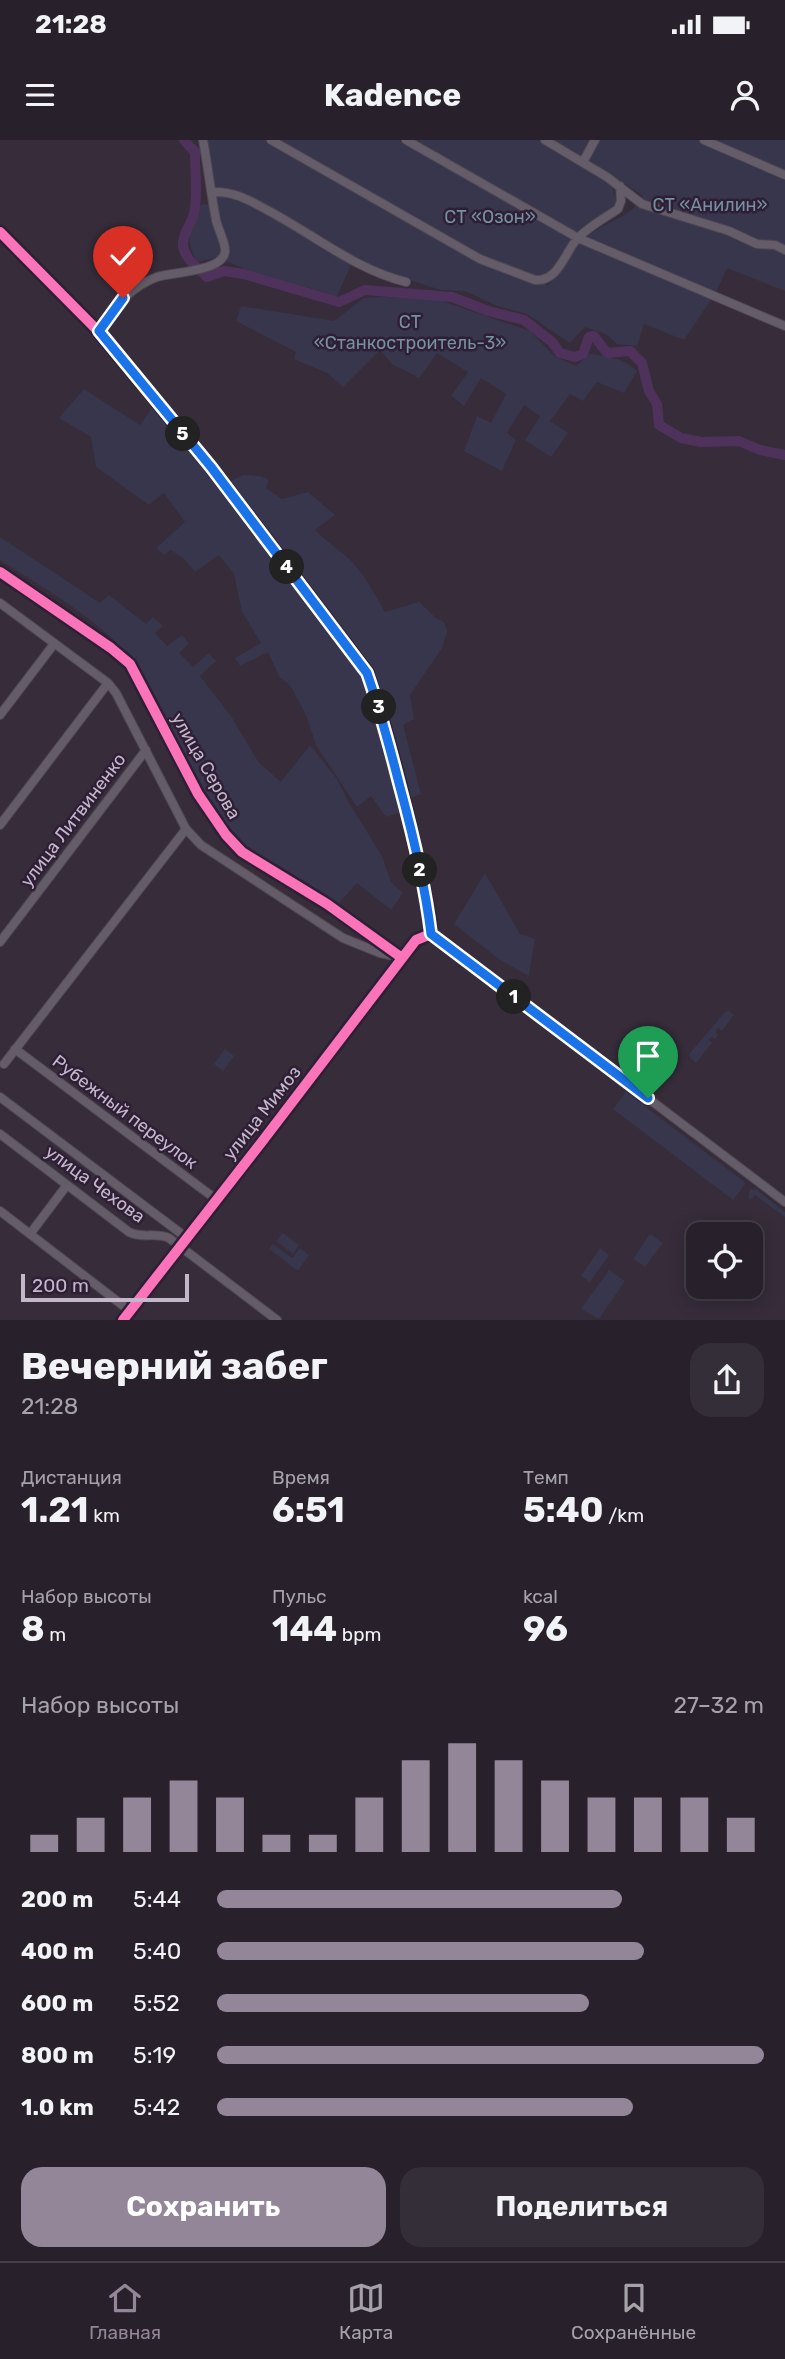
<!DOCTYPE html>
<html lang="ru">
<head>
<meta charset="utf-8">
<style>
	:root { --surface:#28212c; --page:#342e38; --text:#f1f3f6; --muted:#a5a3a9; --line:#443e48; --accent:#938698 }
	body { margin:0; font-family:Rubik,sans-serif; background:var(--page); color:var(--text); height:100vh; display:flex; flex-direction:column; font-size:26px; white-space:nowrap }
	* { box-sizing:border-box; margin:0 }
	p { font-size:23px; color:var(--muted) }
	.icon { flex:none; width:38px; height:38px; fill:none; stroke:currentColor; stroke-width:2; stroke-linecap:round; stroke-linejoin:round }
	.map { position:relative; height:1180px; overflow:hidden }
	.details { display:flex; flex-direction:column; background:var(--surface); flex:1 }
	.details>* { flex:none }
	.fabs { position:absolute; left:686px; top:1082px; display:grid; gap:14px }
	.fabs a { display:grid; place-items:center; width:77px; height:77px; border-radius:14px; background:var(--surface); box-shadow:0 4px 18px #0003,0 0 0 2px var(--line); font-size:35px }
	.scale { position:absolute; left:21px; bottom:18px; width:168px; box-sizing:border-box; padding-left:7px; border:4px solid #c5b7cb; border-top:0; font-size:19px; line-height:24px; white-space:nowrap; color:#c5b7cb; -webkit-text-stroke:5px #2f1f36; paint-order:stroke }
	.pin { position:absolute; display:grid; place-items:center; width:60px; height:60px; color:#fff; margin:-72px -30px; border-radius:50% 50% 50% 0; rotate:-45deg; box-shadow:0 0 7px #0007 }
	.pin .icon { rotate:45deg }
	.km { position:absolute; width:35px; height:35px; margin:-18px; border-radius:50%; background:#222; color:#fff; font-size:19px; line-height:35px; text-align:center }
	.round { display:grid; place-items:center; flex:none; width:74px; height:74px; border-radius:21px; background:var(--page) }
	.summary { display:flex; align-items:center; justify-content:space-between; height:119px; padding:0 21px }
	h1 { font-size:38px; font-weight:700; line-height:52px }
	.metrics { display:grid; grid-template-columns:repeat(3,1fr); gap:10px; height:119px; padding:7px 21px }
	.metrics div { display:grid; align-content:center }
	.metrics b { font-size:35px; font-weight:700 }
	.metrics small { font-size:19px; font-weight:400 }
	.metrics p { font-size:19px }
	.chart { height:196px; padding:14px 21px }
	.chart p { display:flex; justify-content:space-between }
	.chart svg { width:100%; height:126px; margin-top:7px; stroke:var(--accent); stroke-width:6 }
	.cta { display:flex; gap:14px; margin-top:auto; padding:14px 21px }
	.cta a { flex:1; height:80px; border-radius:21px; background:var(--accent); color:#fff; font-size:28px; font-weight:700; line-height:80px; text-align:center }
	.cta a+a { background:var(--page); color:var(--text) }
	ul { padding:0 21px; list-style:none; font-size:23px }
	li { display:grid; grid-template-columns:112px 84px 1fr; align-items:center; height:52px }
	li i { height:18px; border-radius:9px; background:var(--accent) }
	.status { display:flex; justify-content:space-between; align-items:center; height:49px; padding:0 35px; background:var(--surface); direction:ltr }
	.status svg { height:19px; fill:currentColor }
	header { display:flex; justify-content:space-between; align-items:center; height:91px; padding:0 21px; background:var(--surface); font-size:32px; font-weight:700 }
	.menu { display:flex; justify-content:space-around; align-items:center; height:98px; border-top:2px solid var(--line); background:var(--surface); font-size:19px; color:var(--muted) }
	.menu a { display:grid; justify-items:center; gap:4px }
	.menu .current { color:var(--accent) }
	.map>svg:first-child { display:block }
	.green { fill:#38364c }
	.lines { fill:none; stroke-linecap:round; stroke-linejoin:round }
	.river { stroke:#4f325c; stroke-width:10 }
	.minor-casing { stroke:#4f4751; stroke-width:10 }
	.minor { stroke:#645c68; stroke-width:8 }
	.cycleway-casing { stroke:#2f1f36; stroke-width:15 }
	.cycleway { stroke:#fb73b8; stroke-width:10 }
	.route-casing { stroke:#fff; stroke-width:14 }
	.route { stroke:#1a73e8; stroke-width:9 }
	.labels { text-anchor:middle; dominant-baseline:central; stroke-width:5; stroke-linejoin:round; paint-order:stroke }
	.park-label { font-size:18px; fill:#7591a0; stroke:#2f1f36 }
	.street-label { font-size:18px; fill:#c5b7cb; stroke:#2f1f36 }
</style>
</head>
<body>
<div class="status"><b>21:28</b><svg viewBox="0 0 49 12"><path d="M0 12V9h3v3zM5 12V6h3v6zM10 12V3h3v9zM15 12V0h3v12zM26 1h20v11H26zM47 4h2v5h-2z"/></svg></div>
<header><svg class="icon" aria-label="menu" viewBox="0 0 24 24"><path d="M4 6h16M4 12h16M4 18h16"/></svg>Kadence<svg class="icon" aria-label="person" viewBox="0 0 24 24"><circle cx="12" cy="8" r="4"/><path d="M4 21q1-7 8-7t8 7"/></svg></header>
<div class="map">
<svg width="785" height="1180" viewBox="0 0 785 1180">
	<rect width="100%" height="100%" fill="#362c3a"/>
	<!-- green -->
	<path class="green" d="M207,0H592L581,24L611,42L618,66L576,97L544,138L547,147C558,133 568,114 581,102C599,83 631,79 643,56L589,20L599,0H785V151L727,128L716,152L684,200L644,184L637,206L617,204L606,194L585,187L570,203L527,174L497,166L465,151L441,150L383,132L355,116L337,156L245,129L217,117L198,122C183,101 191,87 198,65L216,63Z
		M383,157L439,160L530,191L554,216L576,226L590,214C608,216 624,218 637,231L624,253L597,242L583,261L570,254L550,281L568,293L551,317L525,300L540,276L524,265L507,293L516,300L502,331L464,311L477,276L491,283L506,254L481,238L464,266L451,256L468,232L437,213L419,238L392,224L380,210L343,247L327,233L294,219L296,212L236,181L241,166L334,181L364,158Z
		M84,249L140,285L154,265L209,330L274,414L361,534L377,578L403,671L386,677L371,656L357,667L316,605L306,575L290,545L280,538L268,512L240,526L235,518L261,503L242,472L234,434L219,415L195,432L185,420L171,410L164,415L156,408L185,382L164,353L149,365L96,327L91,297L59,278Z
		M243,335L260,336L269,340L266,348L282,359L308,352L335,375L315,390C324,399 332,405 341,412C361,427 373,451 385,472L419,462L436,478L444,482L447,492L442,508L410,555L414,579L403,585L421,654L408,659L383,569L346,500L229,342Z
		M0,397L100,463L109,455L146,484L153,477L163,486L155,493L167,506L182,495L189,503L179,513L193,527L209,513L216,521L200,536L231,576L259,623L281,642L310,605L337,639L349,663L382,716L391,742L403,753L391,770L357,743L339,763C312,750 250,717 232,695C188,644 169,575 131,520C107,484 37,444 0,420Z
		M485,733L520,794L535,799L529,836L500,820L454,784Z
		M729,871L734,875L722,891L718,888L715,892L718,895L715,899L711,897L709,900L712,903L696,923L690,918V913L725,872Z
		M225,909L234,916L223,931L214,924Z
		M626,952L746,1043L733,1060L613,969Z
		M750,1049L757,1050L785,1072V1077L755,1055L751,1060L748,1058Z
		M283,1093L299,1105L293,1114L276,1101Z
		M650,1094L663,1103L645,1127L633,1119Z
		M273,1104L292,1118L300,1108L309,1115L298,1131L269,1109Z
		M600,1108L609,1115L590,1142L581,1136Z
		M609,1130L625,1141L599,1179L581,1169Z"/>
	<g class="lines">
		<!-- river -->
		<path class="river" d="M184,0L195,12C195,32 198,55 194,74C191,85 182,94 183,106C185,119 198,128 207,137L224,131L244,134L339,162L365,150L452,157L488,171L524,180L552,202L560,213L575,217L583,214L589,197L594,196L607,213L630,211L642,223L649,251L657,264L659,285L681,298L701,302L739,301L760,310L785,315"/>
		<!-- minor casing -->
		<g class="minor-casing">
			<path id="minor" d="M271,0L480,119L535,140C558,142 564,114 577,99C588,87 605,78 618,69L621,61L620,46
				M406,0L578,98L785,186
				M545,0L607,37L642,64L729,91L757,104L775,105L785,110
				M704,0L785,35
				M583,22L595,0
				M212,52C234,51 249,60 267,70C313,94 356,130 406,142
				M0,92L98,191L211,327L367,532C395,614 419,708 431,794
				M98,191C115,168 129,147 157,137C172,132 222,132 225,112C226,102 218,90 216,80C211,54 208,27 203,0
				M0,432L111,508L130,524L198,654L226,695L242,712L327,764L402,818
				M0,463L108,543L116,553L186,689L201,705L343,798L380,813L399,817
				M0,575L54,504
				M0,685L108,543
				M431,794L785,1062
				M0,802L146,610
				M15,909L217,1060
				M4,924L186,689
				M0,957L187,1098
				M0,994L129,1092C142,1099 155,1092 169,1098L277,1180
				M0,1071L130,1171
				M30,1094L67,1045
				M123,1180L261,1003L416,800L431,794"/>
		</g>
		<!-- minor -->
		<use href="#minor" class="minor"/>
		<!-- cycleway casing -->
		<g class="cycleway-casing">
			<path id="cycleway" d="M0,92L98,191L211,327L367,532C395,612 414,697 430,780L431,794L416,800L261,1003L123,1180
				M0,432L111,508L130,524L198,654L226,695L242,712L327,764L402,818"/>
		</g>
		<!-- cycleway -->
		<use href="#cycleway" class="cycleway"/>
	</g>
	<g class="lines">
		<!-- route casing -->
		<g class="route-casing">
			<path id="route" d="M123,158L99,191L211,327L367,533C380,570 390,608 400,647C413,695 425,744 431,794L648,958"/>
		</g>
		<!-- route -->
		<use href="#route" class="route"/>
	</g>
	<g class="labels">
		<!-- park labels -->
		<g class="park-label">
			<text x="710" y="65">СТ «Анилин»</text>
			<text x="490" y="77">СТ «Озон»</text>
			<text x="410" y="182">СТ<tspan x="410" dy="21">«Станкостроитель-3»</tspan></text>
		</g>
		<!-- street labels -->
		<g class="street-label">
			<text transform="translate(206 626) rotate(60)">улица Серова</text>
			<text transform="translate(73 680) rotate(-53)">улица Литвиненко</text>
			<text transform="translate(125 972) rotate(37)">Рубежный переулок</text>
			<text transform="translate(262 973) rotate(-52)">улица Мимоз</text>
			<text transform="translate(95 1044) rotate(36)">улица Чехова</text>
		</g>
	</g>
</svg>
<div class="fabs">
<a><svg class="icon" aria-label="locate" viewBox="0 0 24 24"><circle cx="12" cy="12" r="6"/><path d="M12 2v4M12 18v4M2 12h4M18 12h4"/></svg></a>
</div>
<div class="scale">200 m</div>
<div class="pin" style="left:648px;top:958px;background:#1e9e55"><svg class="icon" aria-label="arrive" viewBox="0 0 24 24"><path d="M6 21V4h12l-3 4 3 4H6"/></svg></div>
<div class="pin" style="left:123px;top:158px;background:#d93025"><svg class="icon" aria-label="check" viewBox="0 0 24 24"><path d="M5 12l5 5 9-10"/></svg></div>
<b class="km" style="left:514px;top:857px">1</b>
<b class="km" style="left:420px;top:730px">2</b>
<b class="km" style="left:379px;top:567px">3</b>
<b class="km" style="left:287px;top:427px">4</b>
<b class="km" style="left:183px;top:294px">5</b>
</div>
<section class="details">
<div class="summary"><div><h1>Вечерний забег</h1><p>21:28</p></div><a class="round"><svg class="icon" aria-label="share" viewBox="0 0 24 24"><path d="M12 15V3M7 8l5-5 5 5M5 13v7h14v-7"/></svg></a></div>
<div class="metrics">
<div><p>Дистанция</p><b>1.21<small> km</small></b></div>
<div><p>Время</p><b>6:51</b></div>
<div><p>Темп</p><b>5:40<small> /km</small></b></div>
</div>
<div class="metrics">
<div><p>Набор высоты</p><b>8<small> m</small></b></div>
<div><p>Пульс</p><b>144<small> bpm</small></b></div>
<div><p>kcal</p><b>96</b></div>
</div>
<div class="chart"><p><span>Набор высоты</span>27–32 m</p>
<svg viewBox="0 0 160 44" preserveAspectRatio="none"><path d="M5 44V38M15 44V32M25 44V25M35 44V19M45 44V25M55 44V38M65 44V38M75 44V25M85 44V12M95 44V6M105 44V12M115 44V19M125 44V25M135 44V25M145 44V25M155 44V32"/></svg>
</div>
<ul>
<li><b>200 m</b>5:44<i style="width:74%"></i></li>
<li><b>400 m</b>5:40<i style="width:78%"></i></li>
<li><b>600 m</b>5:52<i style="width:68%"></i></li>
<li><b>800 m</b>5:19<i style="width:100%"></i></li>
<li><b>1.0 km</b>5:42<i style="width:76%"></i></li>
</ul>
<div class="cta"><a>Сохранить</a><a>Поделиться</a></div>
</section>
<nav class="menu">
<a class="current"><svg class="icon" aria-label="home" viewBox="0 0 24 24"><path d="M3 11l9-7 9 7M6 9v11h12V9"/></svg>Главная</a>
<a><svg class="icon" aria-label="map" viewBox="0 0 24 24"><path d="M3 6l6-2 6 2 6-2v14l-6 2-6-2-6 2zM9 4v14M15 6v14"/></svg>Карта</a>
<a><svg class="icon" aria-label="saved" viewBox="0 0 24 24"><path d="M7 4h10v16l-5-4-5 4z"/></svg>Сохранённые</a>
</nav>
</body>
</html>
